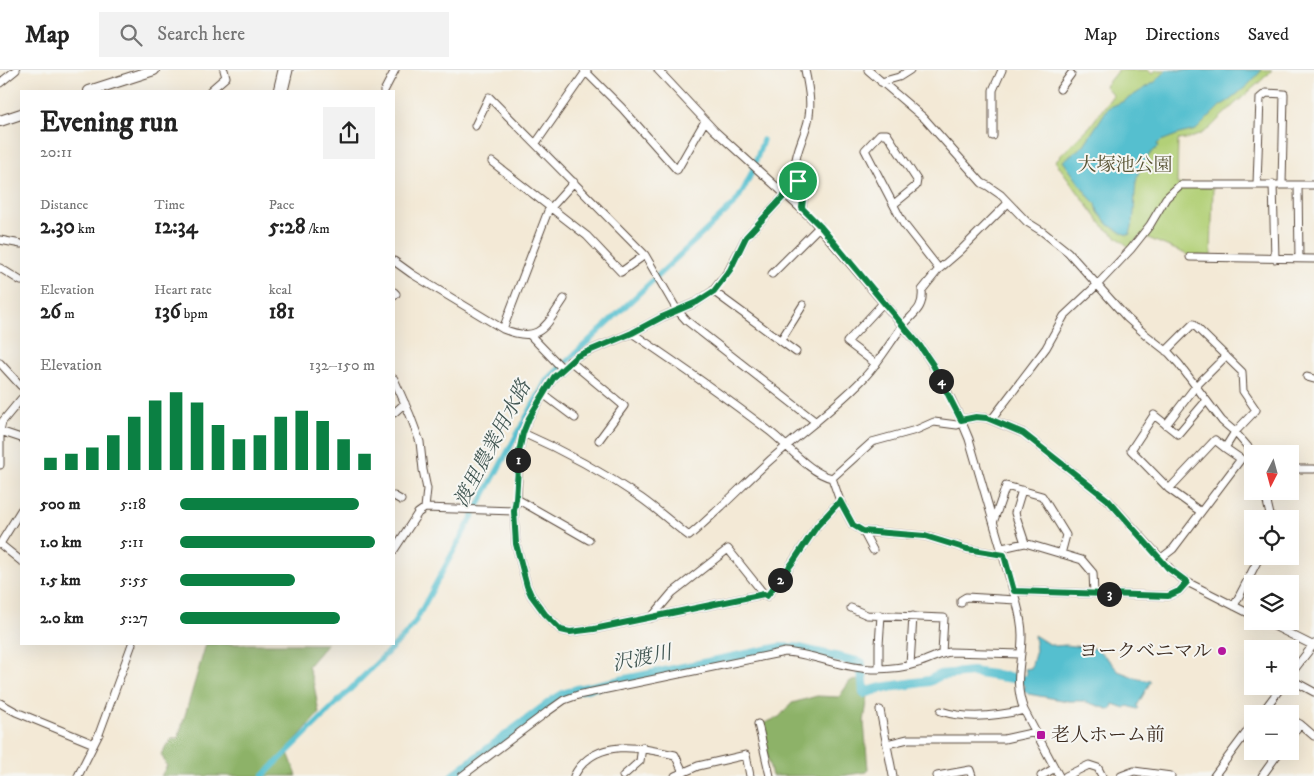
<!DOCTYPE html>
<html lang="en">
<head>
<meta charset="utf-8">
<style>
	:root { --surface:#fff; --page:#f2f2f2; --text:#222; --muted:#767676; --line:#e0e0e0; --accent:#0b8043 }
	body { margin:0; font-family:"IM FELL DW Pica","Noto Serif JP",serif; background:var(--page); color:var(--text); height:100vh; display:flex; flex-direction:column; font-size:19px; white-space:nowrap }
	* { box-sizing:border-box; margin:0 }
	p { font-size:16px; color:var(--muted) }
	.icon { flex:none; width:28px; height:28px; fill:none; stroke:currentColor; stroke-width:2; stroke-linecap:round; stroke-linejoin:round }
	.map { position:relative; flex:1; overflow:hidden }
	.panel { position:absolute; left:20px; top:20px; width:375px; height:555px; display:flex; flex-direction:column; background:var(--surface); border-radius:0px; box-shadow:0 5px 20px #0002 }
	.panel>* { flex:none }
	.needle { width:32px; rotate:186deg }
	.controls { position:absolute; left:1244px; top:375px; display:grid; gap:10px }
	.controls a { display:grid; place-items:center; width:55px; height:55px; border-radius:0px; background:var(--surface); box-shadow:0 5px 20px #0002; font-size:25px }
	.pin { position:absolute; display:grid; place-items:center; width:42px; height:42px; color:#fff; margin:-21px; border:2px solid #fff; border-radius:50%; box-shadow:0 1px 5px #0007 }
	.km { position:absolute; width:25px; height:25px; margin:-12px; border-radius:50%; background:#222; color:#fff; font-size:14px; line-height:25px; text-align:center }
	.round { display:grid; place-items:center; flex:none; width:52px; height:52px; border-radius:0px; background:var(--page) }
	.summary { display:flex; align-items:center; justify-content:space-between; height:85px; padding:0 20px }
	h1 { font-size:28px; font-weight:800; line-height:38px }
	.metrics { display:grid; grid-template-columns:repeat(3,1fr); gap:8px; height:85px; padding:5px 20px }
	.metrics div { display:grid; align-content:center }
	.metrics b { font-size:21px; font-weight:800 }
	.metrics small { font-size:14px; font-weight:400 }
	.metrics p { font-size:14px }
	.chart { height:140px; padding:10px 20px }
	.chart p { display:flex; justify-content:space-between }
	.chart svg { width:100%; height:90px; margin-top:5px; stroke:var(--accent); stroke-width:6 }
	ul { padding:0 20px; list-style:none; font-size:16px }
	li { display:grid; grid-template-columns:80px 60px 1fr; align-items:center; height:38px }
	li i { height:12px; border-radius:6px; background:var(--accent) }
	header { display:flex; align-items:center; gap:30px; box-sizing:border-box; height:70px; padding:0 25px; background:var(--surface); border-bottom:1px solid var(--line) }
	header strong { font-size:24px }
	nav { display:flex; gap:28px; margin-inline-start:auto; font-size:18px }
	.search { width:350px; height:45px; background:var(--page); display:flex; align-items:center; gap:12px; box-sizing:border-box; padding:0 18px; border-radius:0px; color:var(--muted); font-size:19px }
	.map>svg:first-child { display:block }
	.green { fill:#b2d077; stroke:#767d4a }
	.forest { fill:#8db268; stroke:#646e43 }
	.water { fill:#54bfcf; stroke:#487476 }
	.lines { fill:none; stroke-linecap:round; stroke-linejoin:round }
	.canal { stroke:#54bfcf; stroke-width:5.5 }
	.river { stroke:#54bfcf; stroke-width:10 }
	.minor-casing { stroke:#57473a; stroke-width:9 }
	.highway-casing { stroke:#57473a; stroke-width:12 }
	.minor { stroke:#fff; stroke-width:7 }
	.highway { stroke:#fff; stroke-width:10 }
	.route-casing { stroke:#fff; stroke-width:10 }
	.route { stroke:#0b8043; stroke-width:6 }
	.poi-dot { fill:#b5179e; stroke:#f6f6f2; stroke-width:2 }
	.labels { text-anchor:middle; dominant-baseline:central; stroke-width:4; stroke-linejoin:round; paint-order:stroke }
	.park-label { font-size:19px; fill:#595434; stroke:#f6f6f2 }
	.poi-label { font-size:19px; fill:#3b2a1e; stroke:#f6f6f2; text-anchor:end }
	.water-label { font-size:20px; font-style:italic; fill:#425753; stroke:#f6f6f2 }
</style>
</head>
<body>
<header>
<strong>Map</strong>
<div class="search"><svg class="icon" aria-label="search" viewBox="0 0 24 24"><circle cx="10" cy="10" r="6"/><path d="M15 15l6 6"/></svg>Search here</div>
<nav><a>Map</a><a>Directions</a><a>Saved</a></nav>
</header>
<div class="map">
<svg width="1314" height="706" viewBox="0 0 1314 706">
	<rect width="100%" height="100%" fill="#f6f6f2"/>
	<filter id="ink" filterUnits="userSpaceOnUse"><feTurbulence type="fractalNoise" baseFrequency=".02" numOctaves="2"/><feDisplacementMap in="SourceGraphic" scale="10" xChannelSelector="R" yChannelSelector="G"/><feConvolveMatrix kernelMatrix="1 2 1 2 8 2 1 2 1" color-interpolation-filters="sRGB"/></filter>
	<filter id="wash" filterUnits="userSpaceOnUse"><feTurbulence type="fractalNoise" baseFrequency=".0096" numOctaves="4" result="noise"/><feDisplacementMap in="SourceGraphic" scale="20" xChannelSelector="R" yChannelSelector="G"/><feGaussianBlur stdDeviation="1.12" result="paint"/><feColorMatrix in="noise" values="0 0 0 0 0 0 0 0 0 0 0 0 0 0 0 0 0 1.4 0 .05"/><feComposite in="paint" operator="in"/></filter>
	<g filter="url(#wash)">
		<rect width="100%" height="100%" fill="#f3e9d6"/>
		<!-- green -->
		<path class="green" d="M1118,0H1148L1152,4L1156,0H1272C1256,17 1238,30 1222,46C1216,51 1212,58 1204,62C1196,67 1188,69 1178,70L1177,114L1213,118L1211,186L1188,185L1141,165L1129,177L1102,155L1055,91L1091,55L1113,25L1105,16Z"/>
		<!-- forest -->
		<path class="forest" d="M206,574H327L308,596L314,615L319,643L287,680L297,706H161L167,696L161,684L172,669H178Z
			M861,610L860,626L868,625L864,652L868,699L867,702L841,706H772L760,655L779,647L792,633L817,626L839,627L850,611Z"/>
		<!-- water -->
		<path class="water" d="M1167,0H1262L1248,15L1230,30L1220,36L1196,60L1179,64L1161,71L1157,74L1158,77C1124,104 1141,130 1130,164L1128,165L1122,163L1109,155L1098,142L1096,134L1090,128L1063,91L1084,75L1108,38L1124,31L1155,12Z
			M1034,565L1047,573L1055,576L1066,575L1097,579L1110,591L1118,601L1139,609L1151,611L1137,636L1139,638L1137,639L1128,636L1125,638L1113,634L1111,640L1083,631H1068L1028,624L1023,619C1028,613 1028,607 1025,599L1031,598L1036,580Z"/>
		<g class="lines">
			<!-- canal -->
			<path class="canal" d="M263,706L405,565L415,552L546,311L735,133C749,113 756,92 763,70"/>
			<!-- river -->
			<path class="river" d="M862,600L864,623L881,618L929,611L940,605L952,604L972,602L1013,608
				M1023,610L1039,611
				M453,706L553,631L563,625L577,620L780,578H795L861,593V595"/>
		</g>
	</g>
	<g filter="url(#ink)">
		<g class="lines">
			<!-- minor casing -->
			<g class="minor-casing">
				<path id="minor" d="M584,0L622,38L677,100L705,51
					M658,0L714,60L812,149L920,276C940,304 956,337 969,369L1016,530C1019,541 1022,553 1022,565C1022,595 1013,611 1024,640L1059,706
					M868,0L924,48L982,113L988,116L1001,125L1027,152L1043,162L1068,182L1127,248L1146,265L1169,283L1179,294L1222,351L1235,362L1254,384
					M881,12L899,7L910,0
					M0,13L16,0
					M1060,19L1071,4
					M211,20L226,7L224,0
					M277,21L282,0
					M284,21L289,0
					M384,21L395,0
					M475,56L489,27L645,185L677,240L687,251L816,352
					M993,66V20L1002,0
					M536,73L587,0
					M492,92L587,166L621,202L645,185
					M798,111L746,167L729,200L713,221L697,232L662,247L632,263L577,286L554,307L529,348L523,363L519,382L517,429L514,441L516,474L527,516L531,525L545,544L561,560L570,562L594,559L764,524L767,526L784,505L817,456L840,431
					M1257,114L1260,28L1266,23L1284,24L1282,114
					M1273,114L1275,189
					M1298,115L1299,189
					M894,134L916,116L917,110L887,64H880L865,80L903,153L939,199
					M802,138C806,124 795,111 795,96C796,82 802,71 806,58C813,39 809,19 805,0
					M0,170L21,174
					M1190,187L1314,189
					M394,191L412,204L503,259C540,274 545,257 564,229
					M0,198L21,211
					M772,204L820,156
					M713,221L796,282
					M394,222L396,224L394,226
					M503,259L548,141L574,112
					M632,263C678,294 724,326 768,360C787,374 809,403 832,408
					M530,265L562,298
					M781,270L803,235
					M570,291L624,336L599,370
					M0,293L21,316
					M876,294L847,272L884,232
					M1307,307L1314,309
					M394,309L410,345L420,372L423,400L427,419L425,438
					M543,324L575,348
					M21,329L2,352L0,361L21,368
					M394,343L405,333
					M992,349L1046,278L1064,246L1098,214L1131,179L1150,155L1166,128L1180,115H1314
					M961,350L976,347L987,348L1023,363L1108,430L1174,503L1187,512L1252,545
					M1166,355L1196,316L1226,286
					M0,361V395
					M523,363C564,381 604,403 641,428C658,440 673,454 689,466C716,443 741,417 767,393C798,365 833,340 862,310C877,295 888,276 901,258C912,243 924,241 922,220L939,199L960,181L1008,133
					M1290,399H1314
					M832,408L840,431L850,450L853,455L863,461L925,466L967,479L1004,485
					M832,408L872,372L916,360L934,352L957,355L963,353
					M1169,419L1215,370L1225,378
					M1022,420L1015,443L1025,473
					M1268,421L1267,432L1271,449
					M394,426L401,430
					M517,429L589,470
					M21,440L0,474L21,491
					M1201,442L1169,419L1131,380L1154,345L1178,364L1206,331
					M994,450L1006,416L1042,426L1066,465L1061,484
					M863,461L873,480
					M1002,478L1025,473L1082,490L1093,503L1094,523
					M394,480L418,443L425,438L514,441
					M1160,489L1173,479L1241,389L1225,378L1235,362L1256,340L1243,321L1242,302L1193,254L1166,281
					M1014,521L1168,526L1179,521L1187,512
					M961,533V530L966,527L1016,530
					M1234,536L1260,486
					M851,538L867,545L944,548L942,583
					M651,548L672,523L728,479L764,524
					M1264,551L1314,576
					M910,595L913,546
					M879,599V575L881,545
					M1290,605L1314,574
					M1290,609L1314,622
					M0,633L16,642L94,674
					M1266,637L1280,644
					M880,640L893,706
					M941,641C967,650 998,646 1024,640
					M1261,644L1282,616
					M1290,649L1300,654L1314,666
					M758,654L770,706
					M1290,668L1300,654
					M887,674L908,669H1004L1036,662
					M78,706L99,664L132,574
					M462,706L547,642L564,630L578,625L785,582C814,584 842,598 872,599C887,599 904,598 918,593C929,590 938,584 950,582L1021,584
					M574,706C594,667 641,677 675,685L683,702
					M623,706L640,691L642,677
					M675,706L698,696L746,685L750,706
					M937,706L970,700L972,706
					M1041,706L1055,698
					M1066,706L1089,695L1098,698L1102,706
					M1121,706L1134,701L1171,706
					M1214,706L1252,655
					M1262,706L1280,681"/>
			</g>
			<!-- highway casing -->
			<g class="highway-casing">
				<path id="highway" d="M89,21L154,0
					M0,51L21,44"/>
			</g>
			<!-- minor -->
			<use href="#minor" class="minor"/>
			<!-- highway -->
			<use href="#highway" class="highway"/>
		</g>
	</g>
	<g class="lines" filter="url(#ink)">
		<!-- route casing -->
		<g class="route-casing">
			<path id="route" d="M798,111L803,129L802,138L820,156L920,276L933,295L961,350L976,347L987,348L1023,363L1108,430L1168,498L1187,512L1179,521L1168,526L1014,521L1004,485L967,479L925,466L863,461L853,455L840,431L817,456L793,492L767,526L764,524L594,559L570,562L561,560L545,544L531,525L527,516L516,474L514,441L516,429L519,382L523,363L529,348L554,307L577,286L632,263L662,247L697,232L714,221L730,200L746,167Z"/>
		</g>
		<!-- route -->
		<use href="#route" class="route"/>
	</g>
	<!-- markers -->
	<g class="poi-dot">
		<circle cx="1222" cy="581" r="5"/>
		<rect x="1036" y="660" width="10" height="10" rx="2.5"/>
	</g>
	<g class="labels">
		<!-- park labels -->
		<g class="park-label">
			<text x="1125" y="95">大塚池公園</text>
		</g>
		<!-- poi labels -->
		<g class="poi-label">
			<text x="1212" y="581">ヨークベニマル</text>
			<text x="1051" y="665" text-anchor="start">老人ホーム前</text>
		</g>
		<!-- water labels -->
		<g class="water-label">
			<text transform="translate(493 374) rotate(-62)">渡里農業用水路</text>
			<text transform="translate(642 589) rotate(-12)">沢渡川</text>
		</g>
	</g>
</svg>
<div class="controls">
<a><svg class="needle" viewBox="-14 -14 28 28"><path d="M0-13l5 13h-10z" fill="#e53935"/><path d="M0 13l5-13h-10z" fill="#767676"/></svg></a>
<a><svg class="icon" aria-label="locate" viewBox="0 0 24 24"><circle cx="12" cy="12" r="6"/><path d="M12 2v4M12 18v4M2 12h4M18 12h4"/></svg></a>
<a><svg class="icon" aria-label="layers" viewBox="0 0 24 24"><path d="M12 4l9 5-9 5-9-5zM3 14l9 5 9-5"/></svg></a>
<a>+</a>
<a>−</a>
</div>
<div class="pin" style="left:798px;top:111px;background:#1e9e55"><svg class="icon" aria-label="arrive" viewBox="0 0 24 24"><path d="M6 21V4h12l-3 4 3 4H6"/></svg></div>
<b class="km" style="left:518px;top:390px">1</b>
<b class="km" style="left:780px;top:510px">2</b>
<b class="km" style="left:1109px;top:524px">3</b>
<b class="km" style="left:941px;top:311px">4</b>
<section class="panel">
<div class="summary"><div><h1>Evening run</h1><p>20:11</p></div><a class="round"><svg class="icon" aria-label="share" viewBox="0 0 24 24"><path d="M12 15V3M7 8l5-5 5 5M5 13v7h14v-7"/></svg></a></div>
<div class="metrics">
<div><p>Distance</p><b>2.30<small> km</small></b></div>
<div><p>Time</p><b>12:34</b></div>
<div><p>Pace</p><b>5:28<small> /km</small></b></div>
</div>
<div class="metrics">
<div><p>Elevation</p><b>26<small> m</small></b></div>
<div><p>Heart rate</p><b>136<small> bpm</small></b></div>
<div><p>kcal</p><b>181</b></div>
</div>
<div class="chart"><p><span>Elevation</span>132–150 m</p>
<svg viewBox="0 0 160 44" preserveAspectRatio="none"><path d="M5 44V38M15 44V36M25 44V33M35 44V27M45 44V18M55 44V10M65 44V6M75 44V11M85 44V22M95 44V29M105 44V27M115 44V18M125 44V15M135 44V20M145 44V29M155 44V36"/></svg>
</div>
<ul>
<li><b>500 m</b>5:18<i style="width:92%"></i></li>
<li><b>1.0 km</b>5:11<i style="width:100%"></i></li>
<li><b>1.5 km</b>5:55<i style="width:59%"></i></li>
<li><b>2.0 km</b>5:27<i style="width:82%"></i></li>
</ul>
</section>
</div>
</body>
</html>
